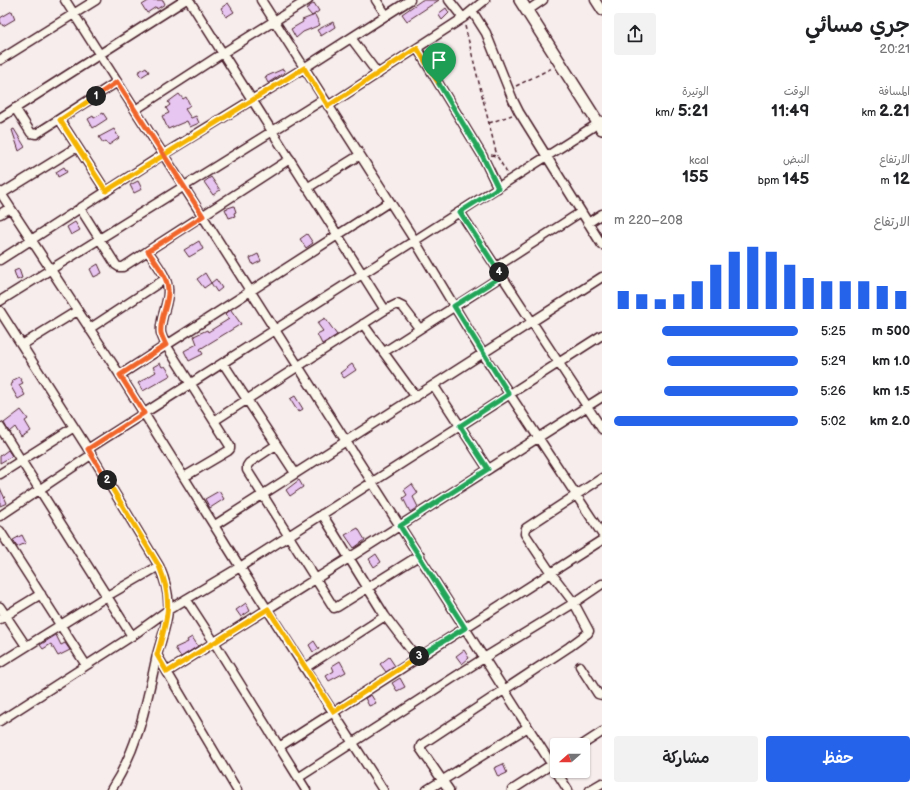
<!DOCTYPE html>
<html lang="ar">
<head>
<meta charset="utf-8">
<style>
	:root { --surface:#fff; --page:#f2f2f2; --text:#202124; --muted:#757577; --accent:#2563eb }
	body { margin:0; font-family:"Balsamiq Sans","Playpen Sans Arabic",sans-serif; background:var(--page); color:var(--text); direction:rtl; height:100vh; display:flex; flex-direction:column; font-size:15px; white-space:nowrap }
	* { box-sizing:border-box; margin:0 }
	p { font-size:13px; color:var(--muted) }
	.icon { flex:none; width:22px; height:22px; fill:none; stroke:currentColor; stroke-width:2; stroke-linecap:round; stroke-linejoin:round }
	.map { position:relative; flex:1; overflow:hidden; direction:ltr }
	.drawer { display:flex; flex-direction:column; background:var(--surface); width:320px }
	.drawer>* { flex:none }
	.needle { width:26px; rotate:249deg }
	.tools { position:absolute; left:550px; top:738px; display:grid; gap:8px }
	.tools a { display:grid; place-items:center; width:40px; height:40px; border-radius:4px; background:var(--surface); box-shadow:0 1px 3px #0004; font-size:20px }
	.pin { position:absolute; display:grid; place-items:center; width:34px; height:34px; color:#fff; margin:-41px -17px; border-radius:50% 50% 50% 0; rotate:-45deg; box-shadow:0 0 4px #0007 }
	.pin .icon { rotate:45deg }
	.km { position:absolute; width:20px; height:20px; margin:-10px; border-radius:50%; background:#222; color:#fff; font-size:11px; line-height:20px; text-align:center }
	.round { display:grid; place-items:center; flex:none; width:42px; height:42px; border-radius:4px; background:var(--page) }
	.summary { display:flex; align-items:center; justify-content:space-between; height:68px; padding:0 12px }
	h1 { font-size:22px; font-weight:600; line-height:30px }
	.metrics { display:grid; grid-template-columns:repeat(3,1fr); gap:6px; height:68px; padding:4px 12px }
	.metrics div { display:grid; align-content:center }
	.metrics b { font-size:17px; font-weight:600 }
	.metrics small { font-size:11px; font-weight:400 }
	.metrics p { font-size:11px }
	.chart { height:112px; padding:8px 12px }
	.chart p { display:flex; justify-content:space-between }
	.chart svg { width:100%; height:72px; margin-top:4px; stroke:var(--accent); stroke-width:6 }
	.primary-button { display:flex; gap:8px; margin-top:auto; padding:8px 12px }
	.primary-button a { flex:1; height:46px; border-radius:4px; background:var(--accent); color:#fff; font-size:16px; font-weight:600; line-height:46px; text-align:center }
	.primary-button a+a { background:var(--page); color:var(--text) }
	ul { padding:0 12px; list-style:none; font-size:13px }
	li { display:grid; grid-template-columns:64px 48px 1fr; align-items:center; height:30px }
	li i { height:10px; border-radius:5px; background:var(--accent) }
	main { display:flex; flex:1; min-height:0 }
	.map>svg:first-child { display:block }
	.building { fill:#e8c6f2; stroke:#4a1f2b }
	.lines { fill:none; stroke-linecap:round; stroke-linejoin:round }
	.street-casing { stroke:#4a1f2b; stroke-width:11 }
	.secondary-casing { stroke:#4a1f2b; stroke-width:14 }
	.path { stroke:#4a1f2b; stroke-width:1.5; stroke-dasharray:4 3; stroke-linecap:butt }
	.street { stroke:#fbf7ec; stroke-width:8 }
	.secondary { stroke:#fbf7ec; stroke-width:11 }
	.split-1-casing { stroke:#fff; stroke-width:8 }
	.split-2-casing { stroke:#fff; stroke-width:8 }
	.split-3-casing { stroke:#fff; stroke-width:8 }
	.split-4-casing { stroke:#fff; stroke-width:8 }
	.split-5-casing { stroke:#fff; stroke-width:8 }
	.split-1 { stroke:#f5b400; stroke-width:5 }
	.split-2 { stroke:#f0652b; stroke-width:5 }
	.split-3 { stroke:#f5b400; stroke-width:5 }
	.split-4 { stroke:#22a559; stroke-width:5 }
	.split-5 { stroke:#22a559; stroke-width:5 }
</style>
</head>
<body>
<main>
<section class="drawer">
<div class="summary"><div><h1>جري مسائي</h1><p>20:21</p></div><a class="round"><svg class="icon" aria-label="share" viewBox="0 0 24 24"><path d="M12 15V3M7 8l5-5 5 5M5 13v7h14v-7"/></svg></a></div>
<div class="metrics">
<div><p>المسافة</p><b>2.21<small> km</small></b></div>
<div><p>الوقت</p><b>11:49</b></div>
<div><p>الوتيرة</p><b>5:21<small> /km</small></b></div>
</div>
<div class="metrics">
<div><p>الارتفاع</p><b>12<small> m</small></b></div>
<div><p>النبض</p><b>145<small> bpm</small></b></div>
<div><p>kcal</p><b>155</b></div>
</div>
<div class="chart"><p><span>الارتفاع</span>208–220 m</p>
<svg viewBox="0 0 160 44" preserveAspectRatio="none"><path d="M5 44V33M15 44V35M25 44V38M35 44V35M45 44V27M55 44V17M65 44V9M75 44V6M85 44V9M95 44V17M105 44V25M115 44V27M125 44V27M135 44V27M145 44V30M155 44V33"/></svg>
</div>
<ul>
<li><b>500 m</b>5:25<i style="width:74%"></i></li>
<li><b>1.0 km</b>5:29<i style="width:71%"></i></li>
<li><b>1.5 km</b>5:26<i style="width:73%"></i></li>
<li><b>2.0 km</b>5:02<i style="width:100%"></i></li>
</ul>
<div class="primary-button"><a>حفظ</a><a>مشاركة</a></div>
</section>
<div class="map">
<svg width="602" height="790" viewBox="0 0 602 790">
	<rect width="100%" height="100%" fill="#f7eded"/>
	<filter id="ink" filterUnits="userSpaceOnUse"><feTurbulence type="fractalNoise" baseFrequency=".025" numOctaves="2"/><feDisplacementMap in="SourceGraphic" scale="8" xChannelSelector="R" yChannelSelector="G"/><feConvolveMatrix kernelMatrix="1 2 1 2 8 2 1 2 1" color-interpolation-filters="sRGB"/></filter>
	<g filter="url(#ink)">
		<!-- building -->
		<path class="building" d="M150,0H163L165,4L157,9L156,7L147,13L142,5Z
			M422,0H439L407,21L402,14Z
			M228,3L234,12L226,17L221,8Z
			M314,3L319,11L312,16L306,9Z
			M446,8L449,13L442,20L438,14Z
			M12,11L15,19L3,26L0,21V18Z
			M315,15L320,25L303,32L296,38L291,29L303,22L302,20Z
			M333,22L335,27L321,36L317,30Z
			M146,67L149,72L141,77L138,72Z
			M283,69L285,72L268,83L265,77Z
			M179,94L183,99L186,97L190,105L185,109L191,118L196,116L199,123L190,127L187,121L168,129L162,116L169,113L166,108L170,105L168,102Z
			M103,113L107,119L93,128L88,119L93,116L94,118Z
			M14,129L25,147L19,151L12,130Z
			M114,129L119,138L109,145L106,141L103,143L99,137Z
			M64,167L67,172L58,177L56,172Z
			M211,177L220,190L213,195L204,182Z
			M138,181L142,189L134,193L130,185Z
			M234,206L236,212L234,213L235,216L229,218L225,209Z
			M75,222L80,230L71,235L67,227Z
			M307,234L313,243L306,248L300,239Z
			M199,241L203,249L189,257L184,250Z
			M258,254L261,261L253,265L250,258Z
			M98,264L102,273L94,277L90,269Z
			M19,269L22,278L17,280L14,271Z
			M205,273L211,283L216,279L222,288L217,292L211,283L204,288L197,279Z
			M231,310L241,324L200,349L203,354L189,361L184,351L197,344L194,336L207,330L208,332L229,319L225,314Z
			M325,318L337,335L322,344L317,334L323,331L317,323Z
			M160,363L162,367L165,366L171,375L143,391L138,383L156,372L153,367Z
			M352,364L356,370L344,378L340,373Z
			M19,377L23,383L19,385L25,395L18,399L10,385L13,383L12,381Z
			M295,396L303,409L298,412L290,399Z
			M21,410L28,419L25,421L31,431L21,437L15,427L9,432L4,423Z
			M8,450L12,456L0,463V456Z
			M299,480L303,487L290,496L286,490Z
			M412,484L418,493L413,497L418,507L410,512L403,498L407,495L404,490Z
			M0,488L7,503L0,506Z
			M219,491L224,499L210,508L205,499Z
			M358,528L365,540L354,548L345,535Z
			M22,535L26,543L17,547L13,540Z
			M376,554L381,562L374,567L369,559Z
			M246,603L250,611L241,617L236,610Z
			M56,635L61,645L65,643L70,650L58,656L51,644L43,649L40,645Z
			M192,637L198,646L181,657L175,648L188,642L187,640Z
			M314,641L319,649L313,652L309,645Z
			M464,650L469,658L462,664L456,656Z
			M389,657L395,666L386,672L380,664Z
			M340,661L346,672L329,681L326,676L334,671L332,666Z
			M400,678L405,687L397,691L392,683Z
			M371,695L376,703L369,706L365,698Z
			M503,764L507,773L498,777L494,768Z"/>
		<g class="lines">
			<!-- street casing -->
			<g class="street-casing">
				<path id="street" d="M65,0L568,790
					M189,0L385,310
					M261,0L415,241L483,354L602,534
					M376,0L386,15
					M449,0L463,18
					M595,0L602,11
					M472,11L486,33L513,100L519,112L602,245
					M527,11L543,0
					M351,38L378,74
					M417,48L482,155L498,188
					M0,60L96,0
					M328,106L463,18L485,0
					M15,108L31,133L36,134L117,82
					M135,110L223,53L308,0
					M0,118L185,0
					M60,120L106,191
					M307,188L360,155
					M0,192L120,375L240,567L383,790
					M1,194L77,147
					M80,208L116,265L119,267H123L290,159
					M460,212L602,429
					M0,214L10,208
					M588,223L602,214
					M148,251C155,262 168,277 168,290C169,304 159,319 161,333C162,337 164,341 166,345L230,446V449L228,451L184,477
					M0,260L164,154L304,68L410,0
					M496,267L581,212
					M0,301L324,99
					M0,311L88,449L159,566C165,580 170,595 168,610C167,625 161,640 157,655C146,704 139,747 111,790
					M363,324L416,397
					M89,329L165,279
					M22,345L77,311
					M384,352L502,276
					M223,363L295,473
					M120,375L389,202
					M434,386L488,469
					M214,421L385,310L397,304L403,307L419,328
					M0,427L132,636
					M276,445L249,463L247,466V470L334,608L337,607L420,555
					M88,449L602,121
					M0,474L74,427
					M322,514L385,616L417,658
					M0,516L91,455
					M215,525L602,277
					M0,531L86,665
					M186,599L214,642L306,790
					M0,607L26,646
					M0,619L41,594
					M157,655L237,790
					M0,663L107,596L159,566
					M580,666L598,694L602,695
					M305,668L385,616
					M167,672L349,558L602,397
					M0,721L132,636L168,610L240,567L602,335
					M582,745L602,732
					M279,747L602,540
					M298,778L484,658L574,603L602,584
					M427,790L528,727
					M449,790L420,748L421,745L569,647L588,633L589,631L574,603L551,573L525,534L526,528L602,478
					M512,790L557,761
					M590,790L602,783"/>
			</g>
			<!-- secondary casing -->
			<g class="secondary-casing">
				<path id="secondary" d="M520,0L602,129"/>
			</g>
			<!-- path -->
			<path class="path" d="M465,26L497,156
				M516,86L552,68
				M489,123L512,115
				M491,155L497,156L507,173"/>
			<!-- street -->
			<use href="#street" class="street"/>
			<!-- secondary -->
			<use href="#secondary" class="secondary"/>
		</g>
	</g>
	<g class="lines" filter="url(#ink)">
		<!-- split-1 casing -->
		<g class="split-1-casing">
			<path id="split-1" d="M96,96L60,120L106,191L304,68L328,106L417,48L439,84"/>
		</g>
		<!-- split-2 casing -->
		<g class="split-2-casing">
			<path id="split-2" d="M96,96L117,82L203,216L148,251C155,262 168,277 168,290C169,304 159,319 161,333C162,337 164,341 166,345L120,375L144,413L88,449L107,480"/>
		</g>
		<!-- split-3 casing -->
		<g class="split-3-casing">
			<path id="split-3" d="M107,480L159,566C174,601 167,620 157,655L167,672L268,609L334,712L419,656"/>
		</g>
		<!-- split-4 casing -->
		<g class="split-4-casing">
			<path id="split-4" d="M419,656L465,628L400,526L488,469L460,426L509,394L454,306L502,276L499,272"/>
		</g>
		<!-- split-5 casing -->
		<g class="split-5-casing">
			<path id="split-5" d="M439,84L482,155L498,188L460,212L499,272"/>
		</g>
		<!-- split-1 -->
		<use href="#split-1" class="split-1"/>
		<!-- split-2 -->
		<use href="#split-2" class="split-2"/>
		<!-- split-3 -->
		<use href="#split-3" class="split-3"/>
		<!-- split-4 -->
		<use href="#split-4" class="split-4"/>
		<!-- split-5 -->
		<use href="#split-5" class="split-5"/>
	</g>
</svg>
<div class="tools">
<a><svg class="needle" viewBox="-14 -14 28 28"><path d="M0-13l5 13h-10z" fill="#e53935"/><path d="M0 13l5-13h-10z" fill="#757577"/></svg></a>
</div>
<div class="pin" style="left:439px;top:84px;background:#1e9e55"><svg class="icon" aria-label="arrive" viewBox="0 0 24 24"><path d="M6 21V4h12l-3 4 3 4H6"/></svg></div>
<b class="km" style="left:96px;top:96px">1</b>
<b class="km" style="left:107px;top:480px">2</b>
<b class="km" style="left:419px;top:656px">3</b>
<b class="km" style="left:499px;top:272px">4</b>
</div>
</main>
</body>
</html>
